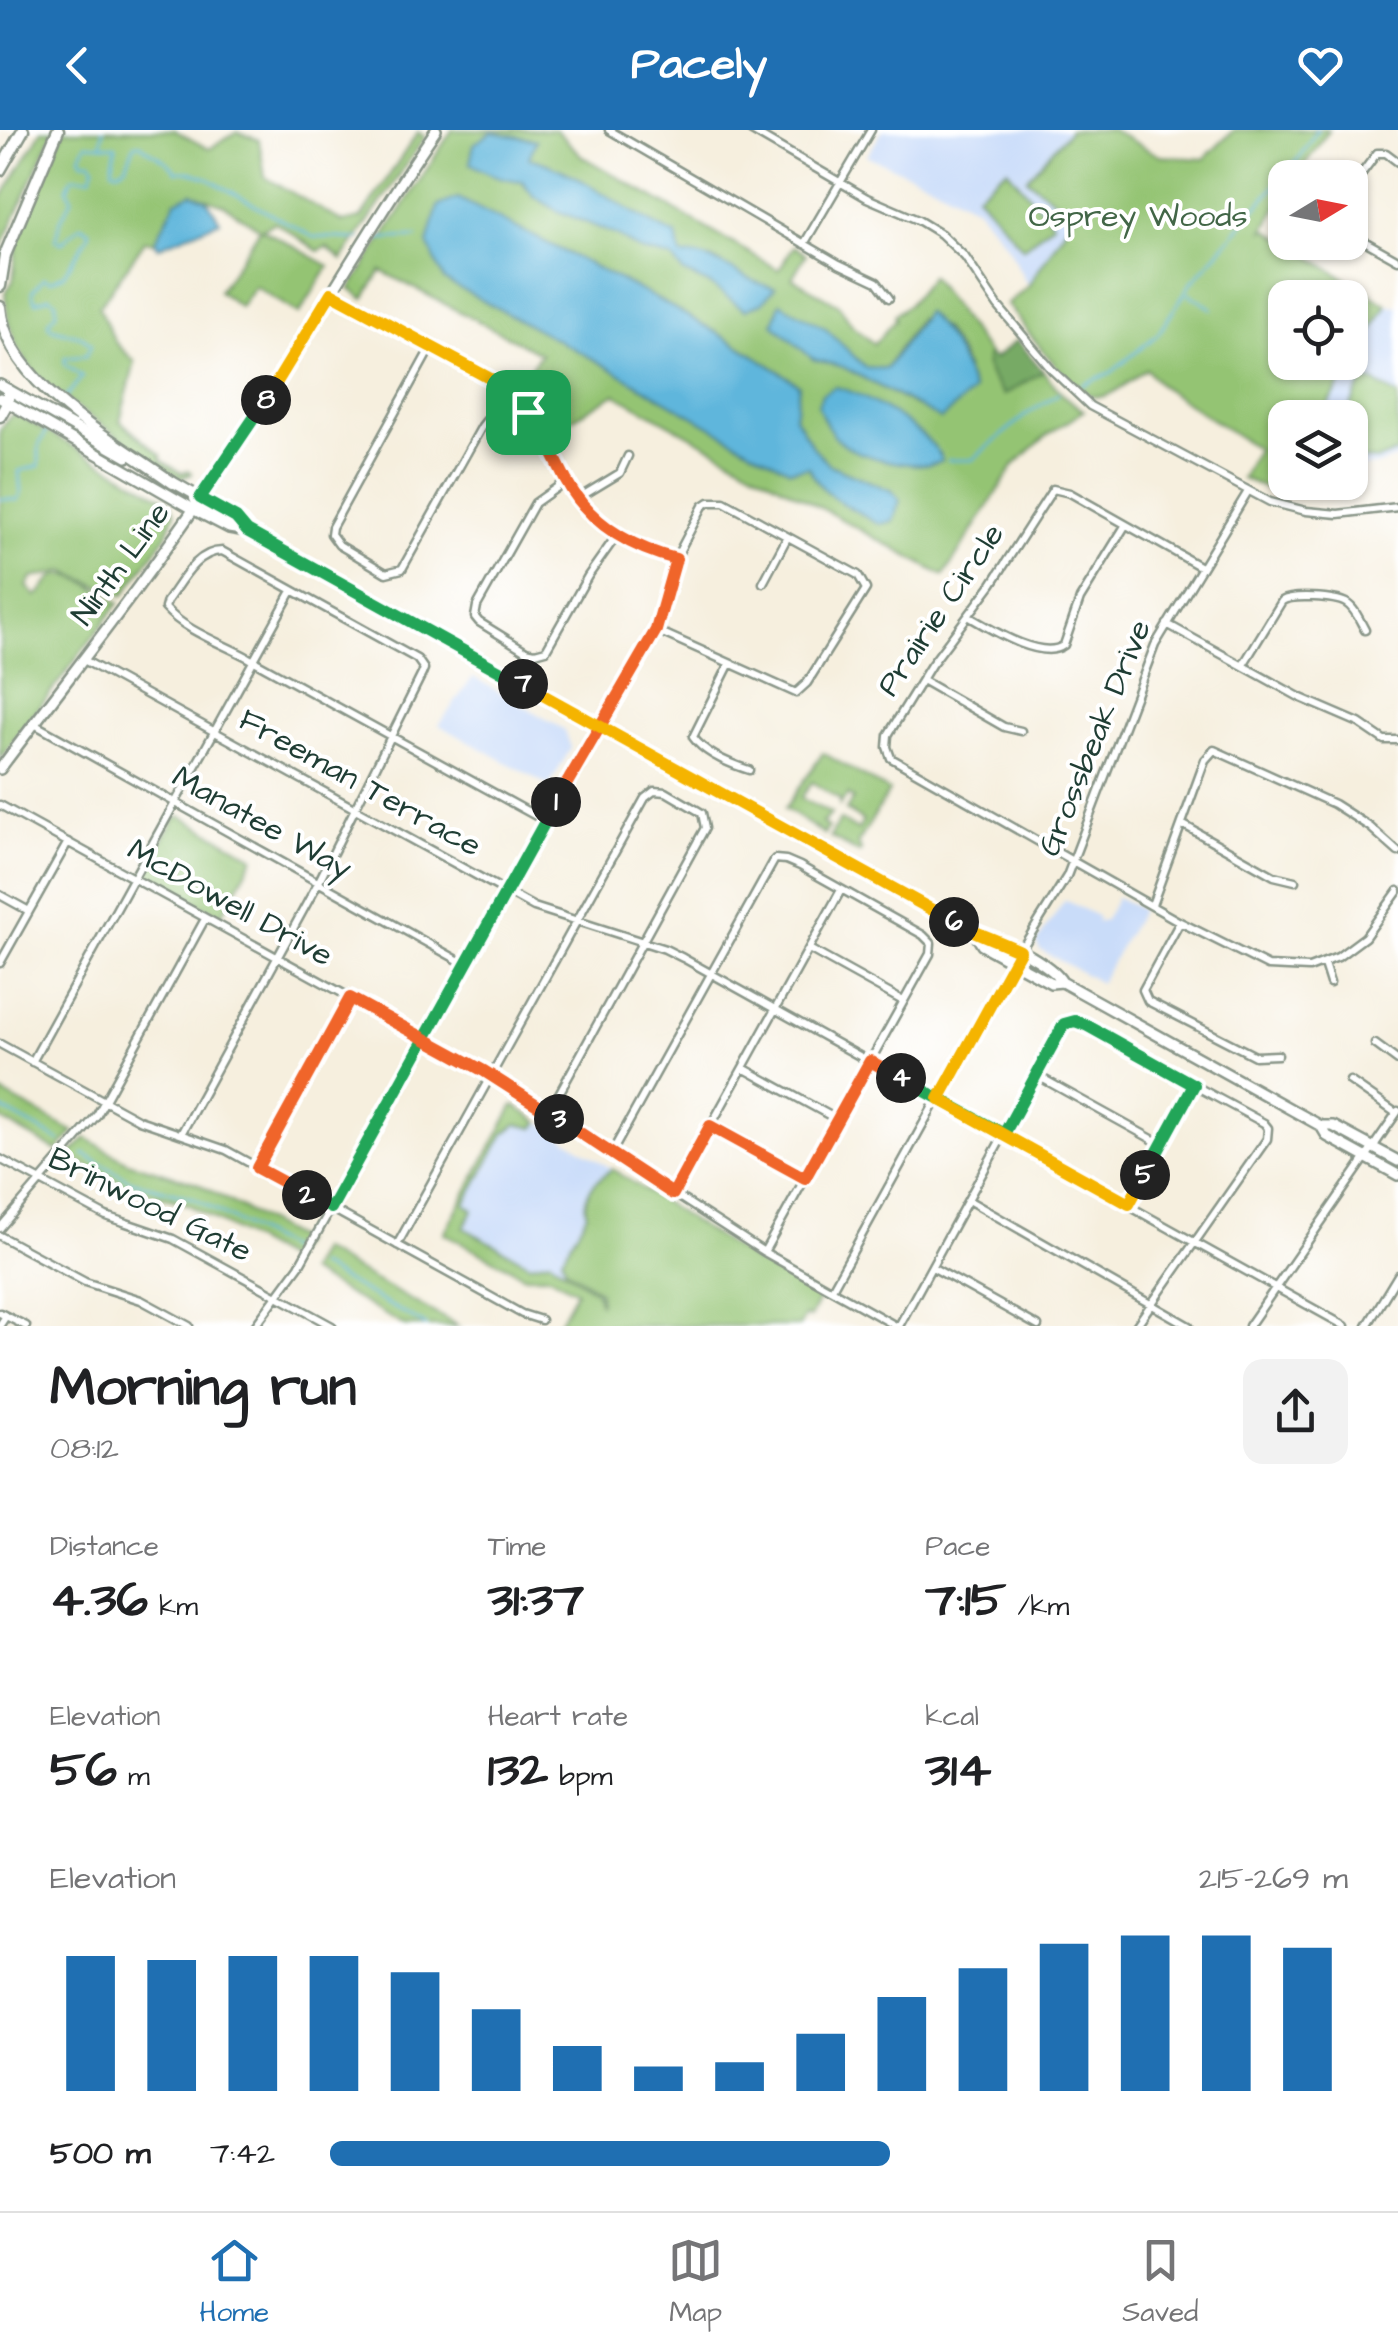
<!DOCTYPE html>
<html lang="en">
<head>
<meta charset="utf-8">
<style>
	:root { --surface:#fff; --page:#f2f2f2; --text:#202124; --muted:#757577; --line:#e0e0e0; --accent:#1f6fb2 }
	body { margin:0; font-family:"Architects Daughter",sans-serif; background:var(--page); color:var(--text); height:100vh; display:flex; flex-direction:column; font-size:38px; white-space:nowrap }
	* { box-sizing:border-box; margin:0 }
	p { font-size:32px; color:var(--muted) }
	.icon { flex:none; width:55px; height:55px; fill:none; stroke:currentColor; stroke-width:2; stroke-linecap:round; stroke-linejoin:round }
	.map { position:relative; height:1196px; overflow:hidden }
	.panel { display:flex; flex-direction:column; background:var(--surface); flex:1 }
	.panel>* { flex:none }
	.needle { width:65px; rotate:80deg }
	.fabs { position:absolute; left:1268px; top:30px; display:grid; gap:20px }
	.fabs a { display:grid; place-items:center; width:100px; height:100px; border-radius:20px; background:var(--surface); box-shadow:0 2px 8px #0004; font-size:50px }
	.pin { position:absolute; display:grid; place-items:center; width:85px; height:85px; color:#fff; margin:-42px; border-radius:20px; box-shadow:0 5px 15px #0006 }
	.km { position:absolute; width:50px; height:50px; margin:-25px; border-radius:50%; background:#222; color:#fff; font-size:28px; line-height:50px; text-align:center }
	.round { display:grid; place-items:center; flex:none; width:105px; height:105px; border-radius:20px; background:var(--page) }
	.headline { display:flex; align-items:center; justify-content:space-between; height:170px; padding:0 50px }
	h1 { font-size:55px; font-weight:800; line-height:75px }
	.stats { display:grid; grid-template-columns:repeat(3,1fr); gap:15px; height:170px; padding:10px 50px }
	.stats div { display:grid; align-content:center }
	.stats b { font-size:50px; font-weight:800 }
	.stats small { font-size:28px; font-weight:400 }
	.stats p { font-size:28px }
	.chart { height:280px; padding:20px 50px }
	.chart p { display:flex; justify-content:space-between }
	.chart svg { width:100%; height:180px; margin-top:10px; stroke:var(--accent); stroke-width:6 }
	ul { padding:0 50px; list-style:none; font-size:32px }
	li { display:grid; grid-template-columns:160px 120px 1fr; align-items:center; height:75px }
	li i { height:25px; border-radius:12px; background:var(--accent) }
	header { display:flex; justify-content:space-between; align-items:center; height:130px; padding:0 50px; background:var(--accent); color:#fff; font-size:45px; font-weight:800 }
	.menu { display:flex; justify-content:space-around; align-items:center; height:140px; border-top:2px solid var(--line); background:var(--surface); font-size:28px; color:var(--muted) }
	.menu a { display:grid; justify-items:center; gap:5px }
	.menu .current { color:var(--accent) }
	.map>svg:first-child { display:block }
	.built { fill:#c9dcf9 }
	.green { fill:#94c473; stroke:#5a8054; stroke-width:2.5; fill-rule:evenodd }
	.forest { fill:#77aa65; stroke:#4b744c; stroke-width:2.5 }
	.water { fill:#5fb6dc; stroke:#3f7a88; stroke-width:2.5 }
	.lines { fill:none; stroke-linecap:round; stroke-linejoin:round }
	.stream { stroke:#5fb6dc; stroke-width:2.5 }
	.minor-casing { stroke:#8a9689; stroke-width:11 }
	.major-casing { stroke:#8a9689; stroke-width:14 }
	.highway-casing { stroke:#8a9689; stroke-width:15 }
	.minor { stroke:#fff; stroke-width:6 }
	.major { stroke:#fff; stroke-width:9 }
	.highway { stroke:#fff; stroke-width:10 }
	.split-1-casing { stroke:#fff; stroke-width:20 }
	.split-2-casing { stroke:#fff; stroke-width:20 }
	.split-3-casing { stroke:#fff; stroke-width:20 }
	.split-4-casing { stroke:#fff; stroke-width:20 }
	.split-5-casing { stroke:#fff; stroke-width:20 }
	.split-6-casing { stroke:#fff; stroke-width:20 }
	.split-7-casing { stroke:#fff; stroke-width:20 }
	.split-8-casing { stroke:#fff; stroke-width:20 }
	.split-9-casing { stroke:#fff; stroke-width:20 }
	.split-1 { stroke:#f0652b; stroke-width:12 }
	.split-2 { stroke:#22a559; stroke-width:12 }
	.split-3 { stroke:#f0652b; stroke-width:12 }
	.split-4 { stroke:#f0652b; stroke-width:12 }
	.split-5 { stroke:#22a559; stroke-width:12 }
	.split-6 { stroke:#f5b400; stroke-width:12 }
	.split-7 { stroke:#f5b400; stroke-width:12 }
	.split-8 { stroke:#22a559; stroke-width:12 }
	.split-9 { stroke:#f5b400; stroke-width:12 }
	.labels { text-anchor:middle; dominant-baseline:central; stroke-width:8; stroke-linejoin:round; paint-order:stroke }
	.park-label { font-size:32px; fill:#426647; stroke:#fff }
	.street-label { font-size:32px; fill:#1f3d34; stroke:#fff }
</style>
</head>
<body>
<header><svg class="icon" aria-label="back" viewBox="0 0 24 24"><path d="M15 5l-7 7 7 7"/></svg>Pacely<svg class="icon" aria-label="heart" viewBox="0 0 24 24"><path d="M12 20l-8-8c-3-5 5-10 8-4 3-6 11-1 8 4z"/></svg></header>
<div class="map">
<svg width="1398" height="1196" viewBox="0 0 1398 1196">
	<rect width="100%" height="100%" fill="#fff"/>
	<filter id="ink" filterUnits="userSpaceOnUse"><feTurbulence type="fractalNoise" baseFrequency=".01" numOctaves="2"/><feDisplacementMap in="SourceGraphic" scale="20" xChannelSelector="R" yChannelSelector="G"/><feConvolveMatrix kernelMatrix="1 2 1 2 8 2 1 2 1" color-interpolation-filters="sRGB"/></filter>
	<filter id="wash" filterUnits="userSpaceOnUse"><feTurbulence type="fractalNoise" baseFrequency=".0048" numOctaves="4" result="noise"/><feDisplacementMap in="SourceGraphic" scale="40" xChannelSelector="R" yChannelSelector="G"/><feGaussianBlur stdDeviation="2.25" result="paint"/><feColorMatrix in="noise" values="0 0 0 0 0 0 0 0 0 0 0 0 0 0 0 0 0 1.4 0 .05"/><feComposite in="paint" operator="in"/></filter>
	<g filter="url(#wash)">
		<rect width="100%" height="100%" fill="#f6efde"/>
		<!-- built -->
		<path class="built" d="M883,0H1070L1028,49L1074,84L1028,156L1007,116L977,78L932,54L867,26Z
			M1387,175L1398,176V328L1375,336L1350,338V288H1322Z
			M473,547L565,600L571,618L549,656L439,595Z
			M1117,767L1141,780L1100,853L1039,819L1037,812L1065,770L1098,787L1096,792L1105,790Z
			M514,975L664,1073L600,1175L549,1146H525L444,1103Z"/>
		<!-- green -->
		<path class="green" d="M42,0H54L3,114L0,130V71Z
			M64,0H174L209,19L237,2L259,10L265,47L343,92L361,88L418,2L425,7L342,130L327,117L318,121L275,92L262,99L329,136L299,184L255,156L240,177L219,161L260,99L224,75L192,63L175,72L155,112L145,111L99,177L115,212L135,232L120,291L161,325V330L181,343L190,341L192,344L180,349L53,261L33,241L18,219L8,192L5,163L13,151L18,103Z
			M452,0H556L583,27L779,140L793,116L806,124L792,148L839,175L852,195L874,214L895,190L894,185L908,175L931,146L988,224L986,236L1003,264L1043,241L1064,266L1084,281L1047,305L1014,335L944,446L615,264L553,300L541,281L516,256L541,224L381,141L364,169L350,159ZM492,2L535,10L528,28C582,42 626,84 677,106L681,126L715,130L755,154L774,158L744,179L711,155L684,143L672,128L641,121L617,105L558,81L534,66ZM458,68C573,128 693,180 799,255L795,287L812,316L830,335L892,361L880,394C853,379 821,367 809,337L790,340L750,319L599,232L445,150ZM919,188L943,198L961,226L973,261L915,276L843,237L848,222L865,237L886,239Z
			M1070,0H1112L1160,26L1204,29L1234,0H1329L1296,47L1285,48V64L1263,102L1265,98L1387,175L1327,277L1329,280L1322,287L1285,288V352L1288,353L1283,365L1241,348L1257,319L1161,256L1146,239C1132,248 1116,265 1099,267C1076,270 1021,193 1007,174L1028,156L1074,85L1027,49ZM1285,168H1350V232H1285Z
			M1007,39L1053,93L1023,118L977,64Z
			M1372,251L1398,266V322L1378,330L1350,329V288L1345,287L1363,252Z
			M16,284L169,371L175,383L167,405L123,466L64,441L32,448L27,456L36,466C44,461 45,455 52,448C66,435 106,464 119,473L0,629V300L9,287Z
			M823,623L889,661L858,713L861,720L859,723L830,707L840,690L858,700L863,691L846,680L853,669L848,665L840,675V670L812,652L801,668L831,684L822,693L828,698L824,704L785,679Z
			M181,686L254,727L221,786L148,746L146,740L175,688Z
			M0,962L74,1002L57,1021L0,989Z
			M514,975L539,992L534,998L517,994L504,1004L465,1074L473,1080L464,1098L530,1134L550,1130L596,1162L600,1174L599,1161L566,1139L562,1128L587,1084C580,1064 598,1049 612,1039L754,1131L820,1167L810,1188L805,1186L800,1196H557L576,1161L549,1146H525L444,1103Z
			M86,1008L128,1032L197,1053L301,1111L289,1131L187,1074L127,1057L69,1026Z
			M320,1120L449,1191L458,1196H405L308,1142Z"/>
		<!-- forest -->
		<path class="forest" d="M1017,210L1043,241L1004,265C995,252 981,239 988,224L994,229Z"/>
		<!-- water -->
		<path class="water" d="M492,2L536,10L529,28C584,42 625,84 677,106L681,126C718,122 741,152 775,158L762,173L745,180L711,155L684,143L672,128L641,121L617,105L558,81L534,66L522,51C501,49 488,44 470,33L474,14Z
			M192,63L207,70L220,91L158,117L155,112L176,71Z
			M458,68C573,128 692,180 799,255L795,287L812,316L830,335L892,361L900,370L893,391L880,394C853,379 821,367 809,337L790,340L750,319L599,232L444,150L428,114L438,76Z
			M780,173L825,198L865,237L886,239L926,182C950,206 962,230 973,261L941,289L843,237L813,229L773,194Z
			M835,257C861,261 935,305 942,330C924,342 860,328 843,314C830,303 823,291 818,275L822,264Z"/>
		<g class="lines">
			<!-- stream -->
			<path class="stream" d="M101,13L103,0
				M369,109L417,107
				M1189,164L1213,179
				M1082,255L1112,242L1158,204L1190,155L1298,29L1317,0
				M65,268L82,247L65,234V228L86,226L91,215L83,207L51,198L48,193L56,182V172L50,167L35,172L32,162L44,148L50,151L63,145L88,107L90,101L81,95L61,113L55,110L61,89L72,69L67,59L72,47H91L94,36L91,31H83L80,26L86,14L116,16L112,39L118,41L126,36L135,14H141C153,26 166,27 176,42H190L205,47L313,107L361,109
				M948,330H972L1027,284L1058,264
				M0,369L18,370L21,365L19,341L39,336V315L54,288
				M0,978L60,1011
				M84,1024L131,1051L193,1068L290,1120
				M318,1136L427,1196"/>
		</g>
	</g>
	<g filter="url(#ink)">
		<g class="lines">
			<!-- minor casing -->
			<g class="minor-casing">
				<path id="minor" d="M609,0L839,134L877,152L889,168
					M750,0L867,68L918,90L941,104L965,127L998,176L1052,240L1090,276L1270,372L1306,381L1338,384L1398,377
					M1350,59L1377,23H1386L1398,32
					M1350,103L1398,130
					M804,114L871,0
					M331,163L489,248L528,282L547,311L577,369L597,390L636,415L676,429
					M431,217L332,397L331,404L339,415L386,443L402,439L482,296L508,263
					M566,351L535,373L477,476L475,487L479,492L526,521L535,523L546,520L588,446L617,405
					M577,369L620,343L628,326
					M1201,437L1070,363L1053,359L992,454L931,535L888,605L887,617L891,628L1180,792L1268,836L1309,838L1338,827L1365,807L1398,761
					M763,453L787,408
					M968,486C989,498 1042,532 1064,515L1080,469L1125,396
					M1167,494L1301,568L1359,593L1384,610H1398
					M82,529L534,777L665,819L683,828L1345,1196
					M729,535L693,607C705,624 730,634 749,640
					M1243,535L1282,471C1292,464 1335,467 1346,473C1355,478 1360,491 1365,500
					M922,550L1004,597L1021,601
					M34,594L465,834
					M0,675L484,941L764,1122L896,1196
					M1182,694L1274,746L1295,751
					M0,765L29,781
					M1152,775L1205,630L1214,620L1334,674L1370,697L1398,722
					M1180,792L1143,860L1148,871L1255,926L1278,925
					M809,819L903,871
					M0,833L68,712
					M1324,834L1330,853
					M0,914L139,990L226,1020L522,1184L541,1190
					M1375,914L1398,931
					M32,932L292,461
					M743,938L838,990
					M1038,946L1161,1014
					M1350,951L1396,983
					M709,996L805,1047
					M181,1004L318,753L422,544L424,539L417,529L222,421C196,421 181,452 167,471L165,478C184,500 221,513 247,527L254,531L545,691
					M611,1024L775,729L786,730L800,736L923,805L931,813L930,824L764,1122
					M0,1029L106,1086L173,1109L332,1196
					M257,1038L349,868
					M673,1064L841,760
					M968,1070L1189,1196
					M1129,1073L1194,955
					M0,1098L97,985L205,789
					M0,1106L85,1152L141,1170L189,1196
					M397,1115L645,668L654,661L666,662L702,683L705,698L549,982
					M932,1137L1038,1196
					M832,1159L1006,844L1067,746L1155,515L1247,363
					M0,1183L26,1196
					M0,1195L6,1186
					M255,1196L299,1136L545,691L656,500L680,420L703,376L709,372H724L858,445L866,459L807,553L796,563L656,500
					M899,1196L1064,894L1075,891L1264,993L1268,998L1267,1009L1136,1196
					M1249,1196L1398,981
					M1367,1196L1398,1145"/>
			</g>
			<!-- major casing -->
			<g class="major-casing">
				<path id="major" d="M0,255L127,327
					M0,268L202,384L229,398L247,401L975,803C996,805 1052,834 1062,852L1321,996L1327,1006L1398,1045
					M171,351L236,388L247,401
					M0,639C71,544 146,451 212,352C290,237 357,114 436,0
					M975,803L982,815L1051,853L1062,852
					M1321,996H1333L1398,1031"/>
			</g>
			<!-- highway casing -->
			<g class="highway-casing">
				<path id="highway" d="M0,40L23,0
					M0,156L5,125L58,0
					M0,177C6,255 115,310 173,353
					M0,286L8,272V260"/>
			</g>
			<!-- minor -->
			<use href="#minor" class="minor"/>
			<!-- major -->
			<use href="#major" class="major"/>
			<!-- highway -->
			<use href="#highway" class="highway"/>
		</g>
	</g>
	<g class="lines" filter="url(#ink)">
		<!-- split-1 casing -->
		<g class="split-1-casing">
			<path id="split-1" d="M528,282C544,304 554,327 566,350C589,393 630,417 676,429L656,500L556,672"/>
		</g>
		<!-- split-2 casing -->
		<g class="split-2-casing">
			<path id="split-2" d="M307,1065L331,1078L556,672"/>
		</g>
		<!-- split-3 casing -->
		<g class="split-3-casing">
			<path id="split-3" d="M307,1065L257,1038L350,868L484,941L559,989"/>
		</g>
		<!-- split-4 casing -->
		<g class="split-4-casing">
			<path id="split-4" d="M559,989L673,1064L710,996L805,1048L870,931L901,948"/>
		</g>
		<!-- split-5 casing -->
		<g class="split-5-casing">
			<path id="split-5" d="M901,948L1004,1004L1064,894L1075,891L1086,895L1194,955L1145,1045"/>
		</g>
		<!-- split-6 casing -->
		<g class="split-6-casing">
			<path id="split-6" d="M954,792C975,803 997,810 1020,821L939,969L1129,1074L1145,1045"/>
		</g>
		<!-- split-7 casing -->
		<g class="split-7-casing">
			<path id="split-7" d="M523,554L954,792"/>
		</g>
		<!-- split-8 casing -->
		<g class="split-8-casing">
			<path id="split-8" d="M266,270L200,368L236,388L247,401L523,554"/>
		</g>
		<!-- split-9 casing -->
		<g class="split-9-casing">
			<path id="split-9" d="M266,270L331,163L489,248L528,282"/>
		</g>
		<!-- split-1 -->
		<use href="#split-1" class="split-1"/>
		<!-- split-2 -->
		<use href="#split-2" class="split-2"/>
		<!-- split-3 -->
		<use href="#split-3" class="split-3"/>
		<!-- split-4 -->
		<use href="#split-4" class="split-4"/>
		<!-- split-5 -->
		<use href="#split-5" class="split-5"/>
		<!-- split-6 -->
		<use href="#split-6" class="split-6"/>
		<!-- split-7 -->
		<use href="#split-7" class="split-7"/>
		<!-- split-8 -->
		<use href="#split-8" class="split-8"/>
		<!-- split-9 -->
		<use href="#split-9" class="split-9"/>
	</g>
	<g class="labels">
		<!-- park labels -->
		<g class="park-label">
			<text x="1138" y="86">Osprey Woods</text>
		</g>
		<!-- street labels -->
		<g class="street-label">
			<text transform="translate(121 434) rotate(-54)">Ninth Line</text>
			<text transform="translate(941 480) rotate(-56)">Prairie Circle</text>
			<text transform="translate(1095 608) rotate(-68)">Grossbeak Drive</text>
			<text transform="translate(360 653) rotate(29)">Freeman Terrace</text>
			<text transform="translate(262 693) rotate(29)">Manatee Way</text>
			<text transform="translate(230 773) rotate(29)">McDowell Drive</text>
			<text transform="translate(150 1075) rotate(26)">Brinwood Gate</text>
		</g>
	</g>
</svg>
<div class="fabs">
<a><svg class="needle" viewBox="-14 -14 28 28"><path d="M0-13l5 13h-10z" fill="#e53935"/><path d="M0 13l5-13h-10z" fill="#757577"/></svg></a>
<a><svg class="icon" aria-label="locate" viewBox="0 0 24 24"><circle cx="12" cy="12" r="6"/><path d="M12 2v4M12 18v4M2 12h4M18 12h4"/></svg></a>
<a><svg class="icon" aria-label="layers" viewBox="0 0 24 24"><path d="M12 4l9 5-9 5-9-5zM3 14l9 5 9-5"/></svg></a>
</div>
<div class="pin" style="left:528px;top:282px;background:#1e9e55"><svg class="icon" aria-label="arrive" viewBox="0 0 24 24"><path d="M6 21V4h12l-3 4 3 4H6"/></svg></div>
<b class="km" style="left:556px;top:672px">1</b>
<b class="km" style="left:307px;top:1065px">2</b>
<b class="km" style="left:559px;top:989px">3</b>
<b class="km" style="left:901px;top:948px">4</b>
<b class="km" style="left:1145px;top:1045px">5</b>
<b class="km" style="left:954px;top:792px">6</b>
<b class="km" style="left:523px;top:554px">7</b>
<b class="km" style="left:266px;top:270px">8</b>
</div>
<section class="panel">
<div class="headline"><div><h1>Morning run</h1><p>08:12</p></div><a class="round"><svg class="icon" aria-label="share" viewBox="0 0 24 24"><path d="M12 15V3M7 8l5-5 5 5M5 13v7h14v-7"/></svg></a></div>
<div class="stats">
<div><p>Distance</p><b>4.36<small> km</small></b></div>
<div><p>Time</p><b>31:37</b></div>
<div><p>Pace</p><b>7:15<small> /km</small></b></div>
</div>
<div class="stats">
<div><p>Elevation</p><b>56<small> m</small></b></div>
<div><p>Heart rate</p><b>132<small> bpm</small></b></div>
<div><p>kcal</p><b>314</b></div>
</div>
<div class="chart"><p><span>Elevation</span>215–269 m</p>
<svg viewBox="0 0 160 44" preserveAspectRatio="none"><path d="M5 44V11M15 44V12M25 44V11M35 44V11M45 44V15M55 44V24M65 44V33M75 44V38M85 44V37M95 44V30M105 44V21M115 44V14M125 44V8M135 44V6M145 44V6M155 44V9"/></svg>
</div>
<ul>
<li><b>500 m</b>7:42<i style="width:55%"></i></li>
</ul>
</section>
<nav class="menu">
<a class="current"><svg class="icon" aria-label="home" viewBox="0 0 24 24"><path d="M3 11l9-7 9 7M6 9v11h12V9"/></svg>Home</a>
<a><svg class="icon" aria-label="map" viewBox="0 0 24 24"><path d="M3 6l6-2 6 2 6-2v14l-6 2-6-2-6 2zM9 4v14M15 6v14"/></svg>Map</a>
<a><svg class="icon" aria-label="saved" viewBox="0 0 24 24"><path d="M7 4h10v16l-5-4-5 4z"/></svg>Saved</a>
</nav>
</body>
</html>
